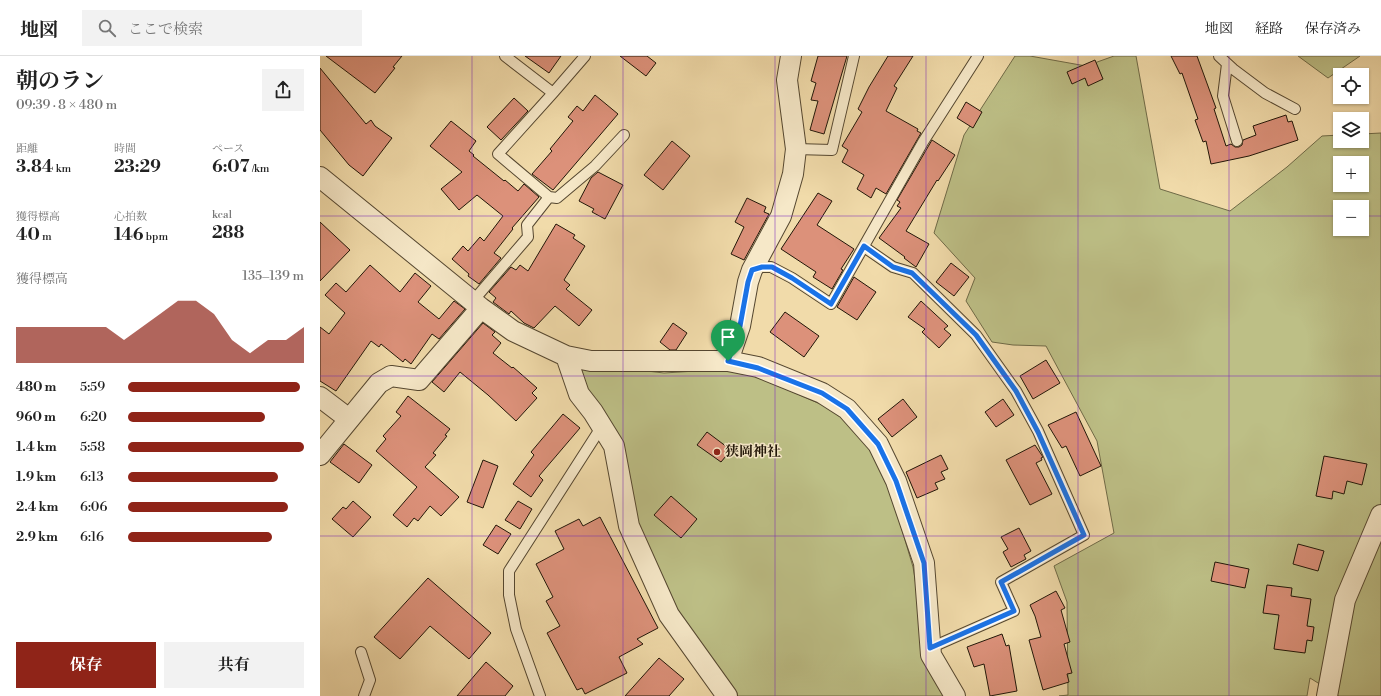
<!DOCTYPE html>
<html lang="ja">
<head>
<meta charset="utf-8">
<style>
	:root { --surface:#fff; --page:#f2f2f2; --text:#222; --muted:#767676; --line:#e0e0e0; --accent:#8f2418 }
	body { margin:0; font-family:"Libre Bodoni","Noto Serif JP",serif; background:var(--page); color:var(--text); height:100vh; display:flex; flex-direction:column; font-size:15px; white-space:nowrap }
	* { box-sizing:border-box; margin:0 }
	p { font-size:13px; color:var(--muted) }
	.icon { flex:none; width:22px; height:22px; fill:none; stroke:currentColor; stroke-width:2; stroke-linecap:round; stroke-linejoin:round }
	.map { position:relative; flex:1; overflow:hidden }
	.sheet { display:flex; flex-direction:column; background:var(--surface); width:320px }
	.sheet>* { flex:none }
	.buttons { position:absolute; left:1013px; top:12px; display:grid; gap:8px }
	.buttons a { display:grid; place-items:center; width:36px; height:36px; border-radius:0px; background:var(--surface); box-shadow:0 1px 3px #0004; font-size:20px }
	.pin { position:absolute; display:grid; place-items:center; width:34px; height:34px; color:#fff; margin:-41px -17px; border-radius:50% 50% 50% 0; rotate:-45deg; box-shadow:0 0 4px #0007 }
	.pin .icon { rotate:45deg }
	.round { display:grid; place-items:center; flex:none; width:42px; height:42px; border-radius:0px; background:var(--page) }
	.head { display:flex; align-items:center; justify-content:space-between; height:68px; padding:0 16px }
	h1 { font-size:22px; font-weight:700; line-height:30px }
	.stats { display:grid; grid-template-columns:repeat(3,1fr); gap:6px; height:68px; padding:4px 16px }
	.stats div { display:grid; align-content:center }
	.stats b { font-size:17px; font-weight:700 }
	.stats small { font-size:11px; font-weight:400 }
	.stats p { font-size:11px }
	.chart { height:112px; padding:8px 16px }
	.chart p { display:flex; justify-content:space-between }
	.chart svg { width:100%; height:72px; margin-top:4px; fill:var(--accent); opacity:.7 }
	.action { display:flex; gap:8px; margin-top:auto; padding:8px 16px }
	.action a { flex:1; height:46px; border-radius:0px; background:var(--accent); color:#fff; font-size:16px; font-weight:700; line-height:46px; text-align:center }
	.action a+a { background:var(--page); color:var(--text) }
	ul { padding:0 16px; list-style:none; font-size:13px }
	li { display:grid; grid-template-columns:64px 48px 1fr; align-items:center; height:30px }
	li i { height:10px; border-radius:5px; background:var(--accent) }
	header { display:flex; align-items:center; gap:24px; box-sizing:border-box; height:56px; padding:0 20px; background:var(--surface); border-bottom:1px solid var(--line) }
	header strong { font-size:19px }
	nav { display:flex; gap:22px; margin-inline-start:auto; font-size:14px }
	.search { width:280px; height:36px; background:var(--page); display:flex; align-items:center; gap:10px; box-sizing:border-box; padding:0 14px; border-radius:0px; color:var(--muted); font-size:15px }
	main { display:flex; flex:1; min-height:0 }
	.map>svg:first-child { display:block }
	.green { fill:#bdbf86; stroke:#6f6a47; fill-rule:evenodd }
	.building { fill:#dc917a; stroke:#211608 }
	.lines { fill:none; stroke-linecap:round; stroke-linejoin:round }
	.service-casing { stroke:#554730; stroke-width:12 }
	.minor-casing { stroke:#554730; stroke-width:22 }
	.service { stroke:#f6e8c8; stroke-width:10 }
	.minor { stroke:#f6e8c8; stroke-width:20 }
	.route-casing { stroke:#fff; stroke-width:8 }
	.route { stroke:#1a73e8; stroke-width:5 }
	.grid { fill:none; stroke:#7b2cbf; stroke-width:1; stroke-opacity:0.55 }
	.poi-dot { fill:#8f2418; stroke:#f6e8c8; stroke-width:1.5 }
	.labels { text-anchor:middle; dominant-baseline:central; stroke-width:3; stroke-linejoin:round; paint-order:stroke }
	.poi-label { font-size:14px; font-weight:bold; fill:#211608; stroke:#f6e8c8; text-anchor:start }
</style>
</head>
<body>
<header>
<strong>地図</strong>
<div class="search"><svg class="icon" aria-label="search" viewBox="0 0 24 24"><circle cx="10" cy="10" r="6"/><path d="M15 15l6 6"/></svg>ここで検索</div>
<nav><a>地図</a><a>経路</a><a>保存済み</a></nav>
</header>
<main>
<section class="sheet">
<div class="head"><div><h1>朝のラン</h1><p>09:39 · 8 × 480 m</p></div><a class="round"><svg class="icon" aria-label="share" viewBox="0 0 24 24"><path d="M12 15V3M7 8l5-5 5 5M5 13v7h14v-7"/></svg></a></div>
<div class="stats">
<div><p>距離</p><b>3.84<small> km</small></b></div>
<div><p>時間</p><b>23:29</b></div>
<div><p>ペース</p><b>6:07<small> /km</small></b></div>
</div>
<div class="stats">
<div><p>獲得標高</p><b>40<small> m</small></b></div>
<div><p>心拍数</p><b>146<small> bpm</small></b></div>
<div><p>kcal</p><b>288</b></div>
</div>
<div class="chart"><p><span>獲得標高</span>135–139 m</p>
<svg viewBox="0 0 160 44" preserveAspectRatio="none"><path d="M0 44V22L10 22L20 22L30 22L40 22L50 22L60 30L70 22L80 14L90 6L100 6L110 14L120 30L130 38L140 30L150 30L160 22V44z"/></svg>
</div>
<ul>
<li><b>480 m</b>5:59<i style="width:98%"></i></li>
<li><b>960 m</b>6:20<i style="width:78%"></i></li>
<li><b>1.4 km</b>5:58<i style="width:100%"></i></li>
<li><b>1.9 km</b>6:13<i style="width:85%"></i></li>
<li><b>2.4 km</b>6:06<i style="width:91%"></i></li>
<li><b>2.9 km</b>6:16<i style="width:82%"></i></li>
</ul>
<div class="action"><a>保存</a><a>共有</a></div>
</section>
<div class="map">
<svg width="1061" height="640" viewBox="0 0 1061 640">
	<rect width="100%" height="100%" fill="#f1dbaa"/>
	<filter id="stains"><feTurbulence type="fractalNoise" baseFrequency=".005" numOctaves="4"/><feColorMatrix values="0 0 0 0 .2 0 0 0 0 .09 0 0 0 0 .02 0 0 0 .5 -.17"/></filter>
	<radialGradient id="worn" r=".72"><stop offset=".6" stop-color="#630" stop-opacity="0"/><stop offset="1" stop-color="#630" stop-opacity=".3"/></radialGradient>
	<!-- green -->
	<path class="green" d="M695,0H710L766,10L794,0H816L840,133L910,155L967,111L1002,80L1020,79V85H1042V78L1061,77V640H1019L990,622L987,640H739L748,639L747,546L734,510L794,477L777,385L726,290L693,289L672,286L646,245L655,222L614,177L644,79ZM1020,107H1042V129H1020ZM1020,151H1042V173H1020Z
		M978,0H1040L1008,22Z
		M258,307L344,317L408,313L432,318L507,351L536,373L549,389L571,437L593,511L607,594L624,640H415L353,556L265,339Z"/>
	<!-- building -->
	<path class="building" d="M6,0H82L73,11L75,12L55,37Z
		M205,0H241L229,17Z
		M300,0H327L336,7L326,20Z
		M498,0H527L504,78L490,74L498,45L491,44L496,27L491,25Z
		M568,0H593L574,30L577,32L566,55L598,73L597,75L601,77L566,138L556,132L551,142L537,133L544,119L522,106L528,94L522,90L542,56L538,53L549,31Z
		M851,0H877L896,52L894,53L906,90L911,88L915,91H919L922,89L923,84L936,79L933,70L966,59L968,66L972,65L978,84L929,100L891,108L886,85L883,86L875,64L878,63L862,17L860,18Z
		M775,4L783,23L768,30L765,22L752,28L747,16Z
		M0,12L46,68L51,64L55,70L72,82L43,120L29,109L0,74Z
		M275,39L298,58L233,134L212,118L232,95L230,93L253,65L248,61L257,50L263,55Z
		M194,42L208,55L181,84L167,71Z
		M646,46L662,56L653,72L637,62Z
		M131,65L156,85L149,95L154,99L153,100L184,125L185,124L198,135L204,128L219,141L192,172L193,173L174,197L181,202L159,228L148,220L149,218L132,203L143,190L148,195L160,181L164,185L183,160L157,139L139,154L121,133L142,116L110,90Z
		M612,84L635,99L618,125L617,124L586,175L609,188L596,211L584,202L585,201L559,182L581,152L577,150L580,146L577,144Z
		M352,85L370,100L343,134L324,119Z
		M278,116L303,129L285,163L272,156L274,153L259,145L271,122Z
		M498,137L512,145L497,169L534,193L521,213L523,214L512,233L493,221L496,216L461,193Z
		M427,142L446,151L444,156L449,158L424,204L411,198L424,171L415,166Z
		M0,166L30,194L0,225Z
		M236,168L255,179L253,182L265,190L244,224L250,229L246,233L272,254L259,270L235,250L214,272L204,267L191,255L189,258L173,246L176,242L169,236L191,211L196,214L200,209L208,215Z
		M631,207L649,221L634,240L616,226Z
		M50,209L80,236L95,217L111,230L98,246L119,263L134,245L145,253L119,283L112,278L91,308L85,303L83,306L61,288L59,291L51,285L16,335L0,325V271L9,278L25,257L5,239L16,227L26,236Z
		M534,221L556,236L537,264L517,251Z
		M601,245L628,270L624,273L631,279L619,292L602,276L605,273L588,261Z
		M465,256L499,280L484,301L450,276Z
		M163,267L175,276L172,279L181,287L173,297L192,312L193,311L217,332L212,337L217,342L196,365L168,339L140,316L124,336L112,326Z
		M353,267L367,277L356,294H350L340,286Z
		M726,304L740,327L713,343L700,320Z
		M88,340L130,373L125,379L127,380L113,397L116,399L105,411L139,441L121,460L110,450L98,465L94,462L87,471L73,459L97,431L56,395L66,383L63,380L81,360L76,356Z
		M583,343L597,361L572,381L558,363Z
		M683,343L694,359L676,371L665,356Z
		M756,356L781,410L760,420L746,390L742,392L728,369Z
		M243,358L260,372L219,420L223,424L211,441L193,428L214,399L211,396Z
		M387,376L411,394L401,406L377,389Z
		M24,388L52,409L39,427L10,406Z
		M715,389L723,401L721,402L722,404L716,407L732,438L710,449L686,404Z
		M621,399L628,413L621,416L625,423L615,427L618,433L597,442L586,416Z
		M1004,400L1047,408L1042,429L1027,425L1024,438L1013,435L1012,443L996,440Z
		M163,404L178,410L163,452L147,446Z
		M351,440L377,463L361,482L334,459Z
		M33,445L51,461L33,481L12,463L23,451L26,453Z
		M198,445L212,453L200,473L185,464Z
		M280,461L338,572L317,583L323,588L299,601L307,617L265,638L262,632L257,634L227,577L240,570L226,545L233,541L216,508L244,493L235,475L259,463L263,470Z
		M176,469L191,478L178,498L163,489Z
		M699,472L711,495L704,499L706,503L691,511L683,496L688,493L681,481Z
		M978,488L1004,495L998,515L973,508Z
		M895,506L929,513L925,532L891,525Z
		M108,522L171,577L149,603L110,570L80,603L54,581Z
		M947,529L972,532L971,540L991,543L987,570L994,571L992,585L987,584L985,597L954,593L959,559L943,557Z
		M736,535L745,552L741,554L750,586L744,588L752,617L747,618L749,626L723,634L709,584L721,581L715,560L710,549Z
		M682,578L686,590L689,589L697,635L670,640L664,608L654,611L647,591Z
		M339,602L364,623L349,640H305Z
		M166,606L193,630L185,640H137Z"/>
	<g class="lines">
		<!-- service casing -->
		<g class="service-casing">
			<path id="service" d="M185,0L233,37
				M899,0L913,13L945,37L975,53
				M907,8L903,40L917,85
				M476,93L512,94L534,0
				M229,141L237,142L275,110L304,79
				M544,191L573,211L593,217L656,279L696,335L718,375L764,479L681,526L694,555L610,592
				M432,214L442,211H451L472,222L511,248L603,86L658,0
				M153,245L208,181L207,169L229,141L178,98L233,37L265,0
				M41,596L50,624L44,640
				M220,640L196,573L189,539V515L282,370"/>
		</g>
		<!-- minor casing -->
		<g class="minor-casing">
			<path id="minor" d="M0,121L161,252L193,275L246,300L271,305H408L438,311L502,337L527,353L558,388L576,425L604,507L611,599L635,640
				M246,300L259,338L273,356L294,390L309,470L349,559L407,640
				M408,305L420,270L428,226L432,214L461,160L473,118L476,93L467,24L471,0
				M0,341L29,363
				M0,399L59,327L71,320L99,324L161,252
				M1007,640L1025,544L1061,459"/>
		</g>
		<!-- service -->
		<use href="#service" class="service"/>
		<!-- minor -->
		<use href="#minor" class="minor"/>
	</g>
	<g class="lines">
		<!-- route casing -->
		<g class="route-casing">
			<path id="route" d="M544,190L573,211L592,217L656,279L696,335L718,376L764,479L681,526L694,555L610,592L604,507L576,425L558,388L527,353L502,337L438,312L408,305L420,270L428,226L432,214L442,211H452L472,222L511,248Z"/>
		</g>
		<!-- route -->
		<use href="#route" class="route"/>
	</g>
	<!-- grid -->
	<path class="grid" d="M152,0V640M303,0V640M455,0V640M606,0V640M758,0V640M909,0V640M0,160H1020M1042,160H1061M0,320H1061M0,480H1061"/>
	<!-- markers -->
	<circle class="poi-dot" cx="397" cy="396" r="4"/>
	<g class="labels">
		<!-- poi labels -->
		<g class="poi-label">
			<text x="405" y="396">狭岡神社</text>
		</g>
	</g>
	<rect width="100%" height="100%" filter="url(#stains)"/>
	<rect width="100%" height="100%" fill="url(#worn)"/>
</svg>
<div class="buttons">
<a><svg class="icon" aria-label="locate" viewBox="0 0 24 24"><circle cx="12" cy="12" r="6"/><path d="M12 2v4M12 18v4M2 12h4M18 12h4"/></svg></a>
<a><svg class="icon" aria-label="layers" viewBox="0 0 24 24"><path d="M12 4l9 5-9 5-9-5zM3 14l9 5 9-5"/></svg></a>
<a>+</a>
<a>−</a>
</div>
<div class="pin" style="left:408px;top:305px;background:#1e9e55"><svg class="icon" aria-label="arrive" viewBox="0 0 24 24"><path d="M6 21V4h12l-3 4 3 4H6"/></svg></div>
</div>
</main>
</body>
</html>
